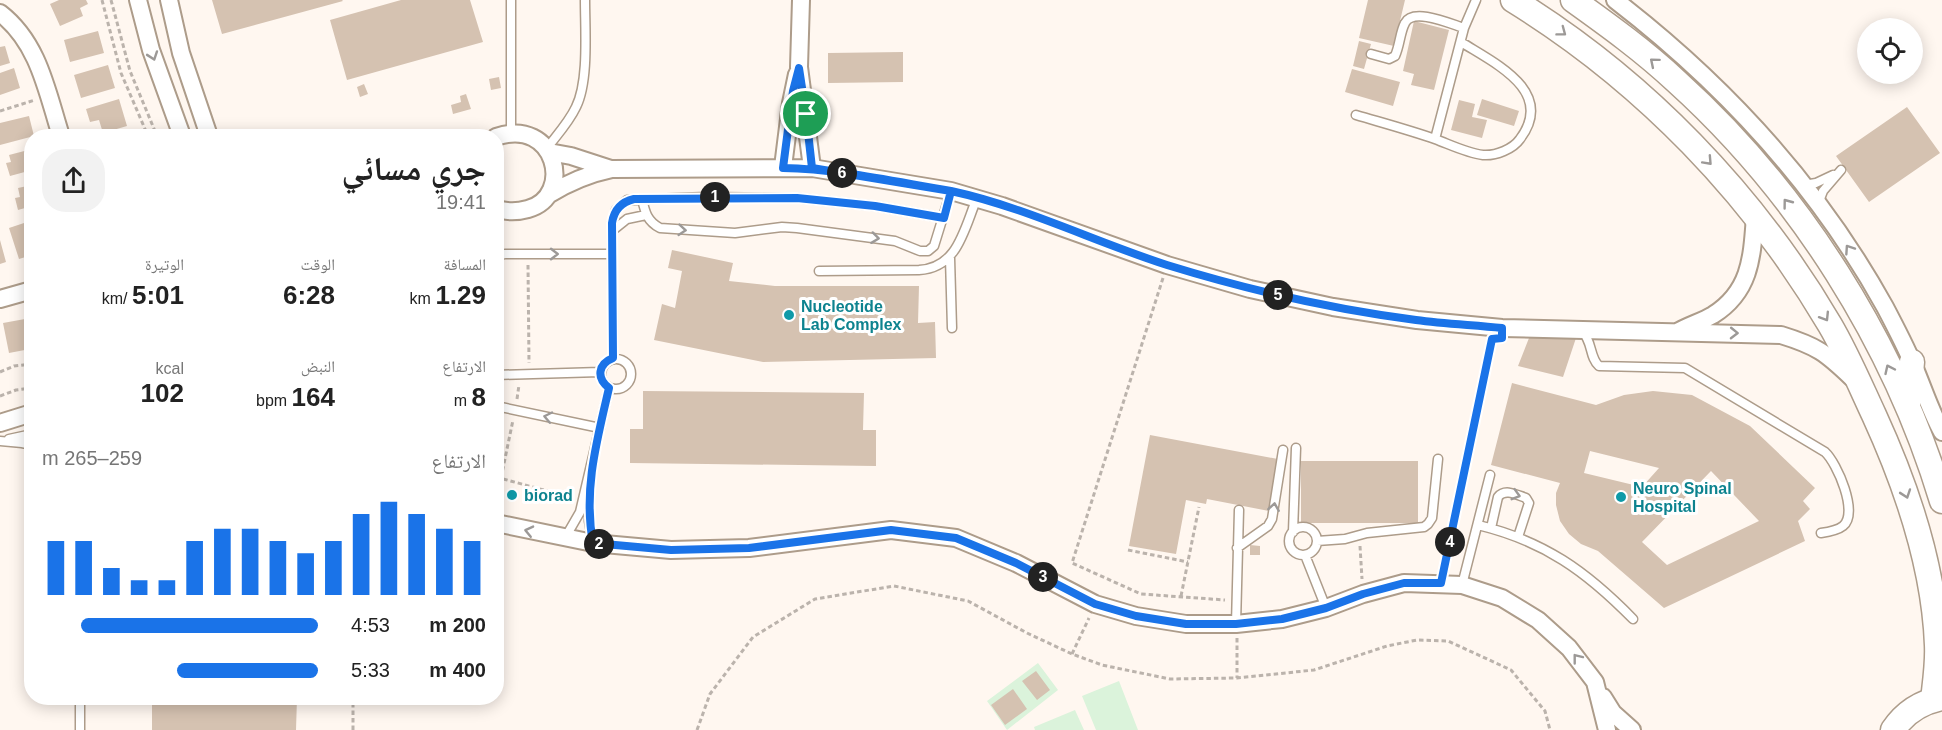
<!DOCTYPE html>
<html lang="ar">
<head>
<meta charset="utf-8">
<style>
	:root { --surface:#fff; --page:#f2f2f2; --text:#222; --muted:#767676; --accent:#1a73e8 }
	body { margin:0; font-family:Helvetica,"Noto Naskh Arabic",sans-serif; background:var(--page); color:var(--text); direction:rtl; height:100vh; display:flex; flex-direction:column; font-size:22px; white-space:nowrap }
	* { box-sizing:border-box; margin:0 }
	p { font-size:20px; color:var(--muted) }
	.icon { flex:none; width:33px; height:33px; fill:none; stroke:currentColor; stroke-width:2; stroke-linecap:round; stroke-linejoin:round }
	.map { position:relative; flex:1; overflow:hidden; direction:ltr }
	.details { position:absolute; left:24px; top:129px; width:480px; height:576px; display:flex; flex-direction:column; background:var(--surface); border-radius:24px; box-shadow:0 3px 15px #0003; direction:rtl }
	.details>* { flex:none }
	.controls { position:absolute; left:1857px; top:18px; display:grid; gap:12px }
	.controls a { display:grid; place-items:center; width:66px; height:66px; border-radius:50%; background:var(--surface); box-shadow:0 3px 15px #0003; font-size:30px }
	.pin { position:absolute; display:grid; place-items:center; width:51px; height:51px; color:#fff; margin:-26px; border:3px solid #fff; border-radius:50%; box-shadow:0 2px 6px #0007 }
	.km { position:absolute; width:30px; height:30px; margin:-15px; border-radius:50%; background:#222; color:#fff; font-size:16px; line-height:30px; text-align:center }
	.round { display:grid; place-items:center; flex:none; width:63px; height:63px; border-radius:24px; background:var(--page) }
	.head { display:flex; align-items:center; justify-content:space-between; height:102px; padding:0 18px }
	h1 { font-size:33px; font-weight:700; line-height:45px }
	.metrics { display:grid; grid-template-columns:repeat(3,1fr); gap:9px; height:102px; padding:6px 18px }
	.metrics div { display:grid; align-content:center }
	.metrics b { font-size:26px; font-weight:700 }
	.metrics small { font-size:16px; font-weight:400 }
	.metrics p { font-size:16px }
	.chart { height:168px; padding:12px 18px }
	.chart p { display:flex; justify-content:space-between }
	.chart svg { width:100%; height:108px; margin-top:6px; stroke:var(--accent); stroke-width:6 }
	ul { padding:0 18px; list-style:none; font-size:20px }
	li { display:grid; grid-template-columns:96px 72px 1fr; align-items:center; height:45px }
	li i { height:15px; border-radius:8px; background:var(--accent) }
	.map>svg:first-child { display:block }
	.green { fill:#dbf3db }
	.building { fill:#d5c2b1; fill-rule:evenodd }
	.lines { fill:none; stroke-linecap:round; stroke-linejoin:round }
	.lane-casing { stroke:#ad9c8a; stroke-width:11 }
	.street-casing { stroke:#ad9c8a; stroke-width:20 }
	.secondary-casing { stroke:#ad9c8a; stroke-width:27 }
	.path { stroke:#bbb3ac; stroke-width:3; stroke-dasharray:4.5 3; stroke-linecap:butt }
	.lane { stroke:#fff; stroke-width:8 }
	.street { stroke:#fff; stroke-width:16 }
	.secondary { stroke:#fff; stroke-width:24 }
	.oneway { stroke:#9c9997 }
	.route-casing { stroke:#fff; stroke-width:12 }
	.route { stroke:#1a73e8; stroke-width:8 }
	.culture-dot { fill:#0f9aa8; stroke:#fff; stroke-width:2 }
	.labels { text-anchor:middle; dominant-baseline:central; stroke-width:6; stroke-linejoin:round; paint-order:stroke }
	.culture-label { font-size:16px; font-weight:bold; fill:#0d838f; stroke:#fff; text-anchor:start }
</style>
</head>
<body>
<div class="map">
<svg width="1942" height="730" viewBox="0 0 1942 730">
	<rect width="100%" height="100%" fill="#fff7f0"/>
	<!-- green -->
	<path class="green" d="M1038,663L1058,690L1007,730L987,701Z
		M1119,681L1138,730H1096L1082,696Z
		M1075,710L1084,730H1035L1034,727Z"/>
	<!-- building -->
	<path class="building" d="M59,0H86L88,4L80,8L83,16L60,26L50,4Z
		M212,0H342L343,1L222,34Z
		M401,0H470L483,42L347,80L330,20Z
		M1368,0H1405L1394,46L1359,38Z
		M1414,21L1449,30L1434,90L1411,85L1414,74L1403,71Z
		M98,31L104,53L70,62L64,40Z
		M1359,41L1371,44L1364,69L1353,66Z
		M5,46L10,63L0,66V47Z
		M903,52V82L828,83V53Z
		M108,65L115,88L81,98L74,75Z
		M14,68L20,88L0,95V73Z
		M1352,69L1400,82L1393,106L1345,92Z
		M499,77L501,88L491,90L489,79Z
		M364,84L368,94L360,97L357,87Z
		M466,94L471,109L453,114L451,105L461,102L460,96Z
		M119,99L127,126L103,133L99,120L90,122L86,109Z
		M1482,99L1519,111L1514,126L1477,115Z
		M1459,100L1475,104L1472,117L1487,120L1482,138L1451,130Z
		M1907,107L1940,153L1869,202L1836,156Z
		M29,116L34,136L0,145V123Z
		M388,130V136H374V131Z
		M389,130H399V136H389Z
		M32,149V170L10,176L6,163L11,162L9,155Z
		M32,185V206L18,210L15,198L20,197L18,188Z
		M30,221L32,255L19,259L9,228Z
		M0,240L6,262L0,264Z
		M672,250L733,263L729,281L775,286H919L918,323L935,322L936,358L763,362L654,340L662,304L675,308L682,271L668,268Z
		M25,319L30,349L9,353L3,323Z
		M1529,338H1576L1563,377L1518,366Z
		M1512,383L1596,405L1624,395L1653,391L1692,395L1750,426L1815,488L1803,501L1810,509L1798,521L1805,541L1664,608L1598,551L1581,544L1569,534L1560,521L1556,505V493L1560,483L1491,465ZM1590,451L1659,468L1642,487L1584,473ZM1711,471L1759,521L1667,565L1642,542Z
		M643,391L864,393L863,430H876V466L630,463V429H643Z
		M1150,435L1278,459L1269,511L1207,499L1206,504L1186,500L1176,554L1129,546Z
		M1301,461H1418V523H1301Z
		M1250,545L1260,546V555H1250Z
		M1036,671L1050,690L1037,700L1022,681Z
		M1013,689L1027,709L1005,725L991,705Z
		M152,698H297L296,730H152Z"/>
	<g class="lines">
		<!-- lane casing -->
		<g class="lane-casing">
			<path id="lane" d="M1371,54L1389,59L1395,56C1400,45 1400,32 1405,23C1413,7 1451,24 1464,28
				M1356,115C1383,123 1409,130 1435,139C1451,145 1467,153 1483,155C1496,156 1513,149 1520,139C1556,91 1494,63 1461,42
				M511,132V0
				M1435,139L1464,28L1476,0
				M547,148C557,135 569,122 576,107C589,81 585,30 585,0
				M1804,185L1816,183L1833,175
				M642,199C645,212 647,221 660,228L735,233L782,227L797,228L895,241L920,251H928L934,246L951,191
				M1818,204L1823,191L1841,170
				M612,231L627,219L646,215
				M496,256L505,254H612
				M950,258L952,328
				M819,271L919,270C958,268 964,229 977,198
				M1582,331C1593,342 1589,357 1599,366L1685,368L1825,452C1837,463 1859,513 1843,526C1838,530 1828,532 1821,533
				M613,358L612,223L616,210L627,200L706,197L797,198L875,206L944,218
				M601 374a15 15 0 1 1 30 0a15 15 0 1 1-30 0Z
				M496,375L600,372
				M496,406L600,428
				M9,439L32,434
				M0,441L22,443L32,445
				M590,491L589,521L593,543
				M1478,525C1544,541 1586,571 1633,619
				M1289 541a14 14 0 1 1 28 0a14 14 0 1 1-28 0Z
				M1491,528L1498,497C1505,488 1517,495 1526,498L1529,503L1518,537
				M1293,532L1296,448
				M565,538L580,512L609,388
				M1317,541L1345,539L1367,533L1424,527L1428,524L1432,518L1438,459
				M1237,548L1268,526L1272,519L1283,450
				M1305,555L1326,608
				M1462,585L1490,475
				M1236,624L1239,510
				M80,730V698"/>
		</g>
		<!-- street casing -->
		<g class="street-casing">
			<path id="street" d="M138,0L151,50L182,136
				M169,0L181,53L209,136
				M801,0L799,67L812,168
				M1615,0C1724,84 1818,186 1885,307C1895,326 1905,345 1913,364C1923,387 1930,410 1942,432
				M0,13C39,43 47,92 61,136
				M496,137C556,116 575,196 528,209C517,212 507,213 496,208
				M549,152L571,156L611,169
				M783,167L791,103L797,74
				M548,195C569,182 588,174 612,169L812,168L951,191L1002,206L1167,265L1250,289L1333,307L1417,320L1502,328L1781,335C1817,346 1826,353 1852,378
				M0,299L32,290
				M1679,331C1690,325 1703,321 1713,315C1751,291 1752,257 1755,216
				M0,423L32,413
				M496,523L593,543L671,550L749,548L891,530L956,538L1016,563L1095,604L1136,616L1186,624H1236L1282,619L1326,608L1363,594L1404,583L1462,585L1502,598L1538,620L1569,648L1595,682L1607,730
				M1603,697L1613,713L1632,730"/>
		</g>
		<!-- secondary casing -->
		<g class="secondary-casing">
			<path id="secondary" d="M1513,0C1643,80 1753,194 1830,325C1847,354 1860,385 1874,415C1907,487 1934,566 1937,645C1938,663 1935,682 1933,700
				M1573,0C1608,25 1644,51 1676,81C1799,192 1894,342 1942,501
				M1908,406L1912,362
				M1893,730C1905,712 1921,702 1942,698"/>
		</g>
		<!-- path -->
		<path class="path" d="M102,0L121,73L148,136
			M111,0L130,71L157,136
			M0,111L35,100
			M528,265L529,363
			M1163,278L1072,563L1141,594L1225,600
			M0,372L14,366L32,364
			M0,396L16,390L32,388
			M517,399L519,385
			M496,477L573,498
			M501,478L513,420
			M1360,546L1362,579
			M1128,550L1188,562
			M1444,569L1492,341
			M1181,596L1199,507
			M1237,638V678
			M1072,654L1089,618
			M353,730V698
			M697,730L710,694L753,637L815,599L894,586L968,601L1027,633L1072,654L1102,665L1170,679L1237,678L1314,670L1387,646L1417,640L1448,641L1511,670L1545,711L1550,730"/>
		<!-- lane -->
		<use href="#lane" class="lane"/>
		<!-- street -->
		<use href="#street" class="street"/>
		<!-- secondary -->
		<use href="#secondary" class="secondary"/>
	</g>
	<!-- one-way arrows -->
	<defs><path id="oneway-chevron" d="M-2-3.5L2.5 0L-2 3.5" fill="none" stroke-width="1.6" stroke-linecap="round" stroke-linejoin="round" transform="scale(1.5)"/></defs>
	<g class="oneway">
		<use href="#oneway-chevron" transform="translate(1562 32) rotate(37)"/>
		<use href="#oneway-chevron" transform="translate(153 56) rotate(71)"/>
		<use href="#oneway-chevron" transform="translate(1654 62) rotate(-140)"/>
		<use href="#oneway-chevron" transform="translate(1708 161) rotate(47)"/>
		<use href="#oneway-chevron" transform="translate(1787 203) rotate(-127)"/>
		<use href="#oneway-chevron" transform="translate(682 230) rotate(5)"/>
		<use href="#oneway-chevron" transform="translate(875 238) rotate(7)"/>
		<use href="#oneway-chevron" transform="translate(1849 249) rotate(-124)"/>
		<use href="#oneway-chevron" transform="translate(554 254)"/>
		<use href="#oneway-chevron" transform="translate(1825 317) rotate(58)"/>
		<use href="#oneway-chevron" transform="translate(1734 333) rotate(1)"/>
		<use href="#oneway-chevron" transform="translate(1889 369) rotate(-115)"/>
		<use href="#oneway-chevron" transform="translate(548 417) rotate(-168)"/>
		<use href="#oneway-chevron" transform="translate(1906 494) rotate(71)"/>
		<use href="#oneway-chevron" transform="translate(1516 495) rotate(16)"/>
		<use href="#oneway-chevron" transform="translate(1274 507) rotate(-81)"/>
		<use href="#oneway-chevron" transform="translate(529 531) rotate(-167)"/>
		<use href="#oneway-chevron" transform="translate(1577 658) rotate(-128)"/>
	</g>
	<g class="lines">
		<!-- route casing -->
		<g class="route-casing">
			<path id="route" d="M806,114L812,168L951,191L944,218L875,206L797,198L634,199C621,202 614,210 612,223L613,358C598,364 596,378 609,388C597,440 583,490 593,543L671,550L749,548L891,530L956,538L1016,563L1095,604L1136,616L1186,624H1236L1282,619L1326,608L1363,594L1404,583H1441L1492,339L1502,338V328C1474,325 1445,324 1416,320C1331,309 1248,290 1167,265C1095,242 1025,207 951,191C896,182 839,169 783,168L793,91L799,68L806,114"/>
		</g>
		<!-- route -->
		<use href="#route" class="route"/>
	</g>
	<!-- markers -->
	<g class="culture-dot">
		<circle cx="789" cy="315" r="6"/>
		<circle cx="512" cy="495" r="6"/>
		<circle cx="1621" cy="497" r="6"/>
	</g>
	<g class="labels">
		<!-- culture labels -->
		<g class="culture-label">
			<text x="801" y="306">Nucleotide<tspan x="801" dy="18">Lab Complex</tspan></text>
			<text x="1633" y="488">Neuro Spinal<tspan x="1633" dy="18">Hospital</tspan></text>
			<text x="524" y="495">biorad</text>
		</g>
	</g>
</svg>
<div class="controls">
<a><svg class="icon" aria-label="locate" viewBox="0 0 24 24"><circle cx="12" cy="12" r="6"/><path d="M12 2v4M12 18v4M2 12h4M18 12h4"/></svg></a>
</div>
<div class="pin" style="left:806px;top:114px;background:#1e9e55"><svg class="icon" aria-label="arrive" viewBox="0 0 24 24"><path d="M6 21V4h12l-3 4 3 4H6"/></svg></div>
<b class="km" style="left:715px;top:197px">1</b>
<b class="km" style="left:599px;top:544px">2</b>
<b class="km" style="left:1043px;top:577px">3</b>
<b class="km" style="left:1450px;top:542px">4</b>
<b class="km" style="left:1278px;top:295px">5</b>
<b class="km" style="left:842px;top:173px">6</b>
<section class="details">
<div class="head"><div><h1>جري مسائي</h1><p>19:41</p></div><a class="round"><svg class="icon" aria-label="share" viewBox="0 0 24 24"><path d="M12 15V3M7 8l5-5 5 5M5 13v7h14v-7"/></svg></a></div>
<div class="metrics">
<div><p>المسافة</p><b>1.29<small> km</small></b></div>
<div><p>الوقت</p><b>6:28</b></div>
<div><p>الوتيرة</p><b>5:01<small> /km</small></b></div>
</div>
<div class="metrics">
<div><p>الارتفاع</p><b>8<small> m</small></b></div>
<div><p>النبض</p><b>164<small> bpm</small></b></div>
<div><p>kcal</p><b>102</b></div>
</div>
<div class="chart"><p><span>الارتفاع</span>259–265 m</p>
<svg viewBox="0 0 160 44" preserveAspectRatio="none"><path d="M5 44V22M15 44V22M25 44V33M35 44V38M45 44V38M55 44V22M65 44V17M75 44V17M85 44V22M95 44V27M105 44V22M115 44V11M125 44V6M135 44V11M145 44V17M155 44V22"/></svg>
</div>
<ul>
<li><b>200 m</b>4:53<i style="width:86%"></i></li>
<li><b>400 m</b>5:33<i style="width:51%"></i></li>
</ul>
</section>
</div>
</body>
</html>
